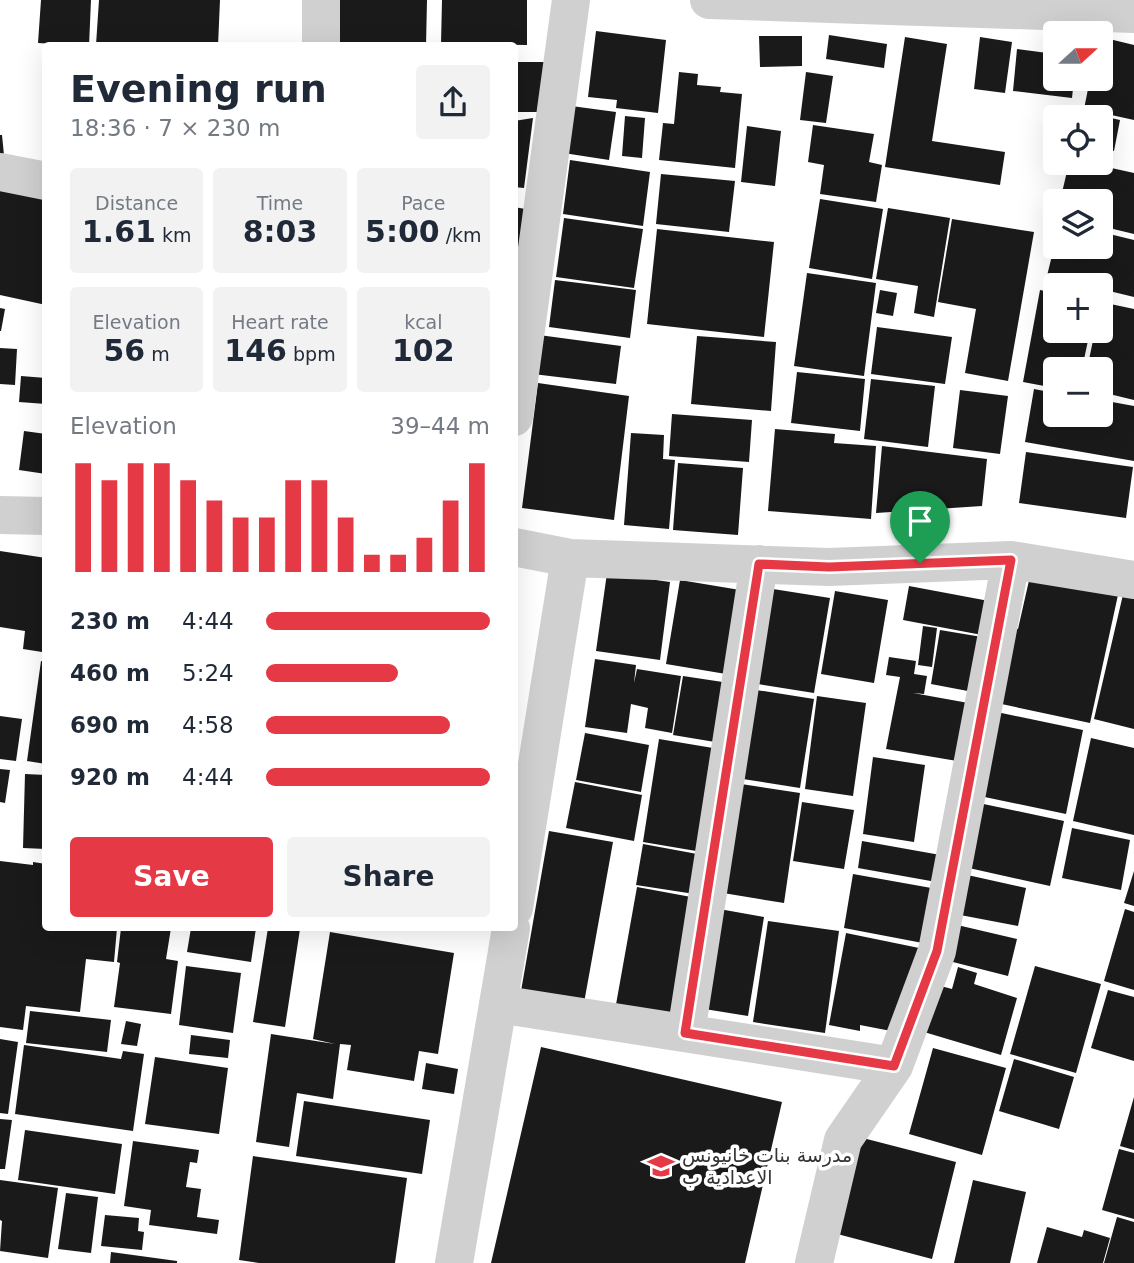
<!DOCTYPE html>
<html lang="en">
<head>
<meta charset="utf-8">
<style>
	:root { --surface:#fff; --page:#f2f2f3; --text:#1f2937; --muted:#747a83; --accent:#e63946 }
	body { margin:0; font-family:"DejaVu Sans","Noto Sans Arabic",sans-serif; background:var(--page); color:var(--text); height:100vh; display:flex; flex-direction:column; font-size:26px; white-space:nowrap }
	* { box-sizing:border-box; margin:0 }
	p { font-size:23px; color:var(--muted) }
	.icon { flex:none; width:38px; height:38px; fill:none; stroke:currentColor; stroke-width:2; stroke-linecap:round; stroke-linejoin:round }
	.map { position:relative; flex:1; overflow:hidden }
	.details { position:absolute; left:42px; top:42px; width:476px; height:889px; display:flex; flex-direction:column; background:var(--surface); border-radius:7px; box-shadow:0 7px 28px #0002 }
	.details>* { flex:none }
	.needle { width:46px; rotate:69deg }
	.fabs { position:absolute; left:1043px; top:21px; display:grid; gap:14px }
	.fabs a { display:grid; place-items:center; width:70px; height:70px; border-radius:7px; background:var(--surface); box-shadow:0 7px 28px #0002; font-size:35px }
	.pin { position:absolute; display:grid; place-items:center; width:60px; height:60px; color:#fff; margin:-72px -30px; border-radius:50% 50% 50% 0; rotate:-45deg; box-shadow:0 0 7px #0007 }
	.pin .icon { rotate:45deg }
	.round { display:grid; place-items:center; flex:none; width:74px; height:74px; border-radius:7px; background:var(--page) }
	.summary { display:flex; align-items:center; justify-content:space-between; height:119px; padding:0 28px }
	h1 { font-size:38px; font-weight:700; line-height:52px }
	.stats { display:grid; grid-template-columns:repeat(3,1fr); gap:10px; height:119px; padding:7px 28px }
	.stats div { display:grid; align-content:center; border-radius:7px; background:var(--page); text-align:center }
	.stats b { font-size:30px; font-weight:700 }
	.stats small { font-size:19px; font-weight:400 }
	.stats p { font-size:19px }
	.chart { height:196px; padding:14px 28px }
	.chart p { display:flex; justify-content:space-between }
	.chart svg { width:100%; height:126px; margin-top:7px; stroke:var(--accent); stroke-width:6 }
	.button { display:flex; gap:14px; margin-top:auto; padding:14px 28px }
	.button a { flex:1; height:80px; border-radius:7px; background:var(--accent); color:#fff; font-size:28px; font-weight:700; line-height:80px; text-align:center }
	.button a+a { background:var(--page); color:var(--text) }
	ul { padding:0 28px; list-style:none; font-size:23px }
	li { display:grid; grid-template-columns:112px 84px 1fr; align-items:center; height:52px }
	li i { height:18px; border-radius:9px; background:var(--accent) }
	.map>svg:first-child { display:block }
	.building { fill:#1a1a1a }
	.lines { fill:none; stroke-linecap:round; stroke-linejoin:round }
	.minor { stroke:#d0d0d0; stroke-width:38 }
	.route-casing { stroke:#fff; stroke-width:14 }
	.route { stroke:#e63946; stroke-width:9 }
	.labels { text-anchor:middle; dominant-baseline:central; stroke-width:7; stroke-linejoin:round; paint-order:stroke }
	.poi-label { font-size:19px; fill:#333; stroke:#fff; text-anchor:start }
</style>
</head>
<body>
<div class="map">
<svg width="1134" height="1263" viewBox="0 0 1134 1263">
	<rect width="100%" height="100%" fill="#fff"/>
	<!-- building -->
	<path class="building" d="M41,0H91L89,46L38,43Z
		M99,0H220L218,46L96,45Z
		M326,0H427L426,46H326Z
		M442,0H527V45L441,44Z
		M596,31L666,40L658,113L616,108L617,100L588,97Z
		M829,35L887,44L884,68L826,59Z
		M759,36H802V66L760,67Z
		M905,37L947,44L932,141L1005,152L1000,185L885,167Z
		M980,37L1012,42L1005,93L974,89Z
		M1101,37L1134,45V120L1084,109L1090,79H1101Z
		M1017,49L1055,54V79H1074L1072,98L1013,91Z
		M514,62H545V112H514Z
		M679,72L698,74L697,85L721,87L720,92L742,94L735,168L659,160L663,123L674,124Z
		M806,72L833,76L826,123L800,120Z
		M564,105L616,112L609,160L557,152Z
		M1071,109L1120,120L1114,151L1101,148V117H1069Z
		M625,116L645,118L642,158L622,156Z
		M533,118L524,188L514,187V121Z
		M813,125L874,134L869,162L882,165L876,202L820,194L824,165L808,162Z
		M747,126L781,131L775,186L741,182Z
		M0,135H2L4,155H0Z
		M570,160L650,172L643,226L563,214Z
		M1069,163H1089L1134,173V234L1101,226V201H1060Z
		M661,174L735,181L729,232L656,224Z
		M0,189L46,199V305L0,295Z
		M820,199L883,209L872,279L809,268Z
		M514,207L531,210L525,251L514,250Z
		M888,208L950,218L934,317L914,313L918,286L876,279Z
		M564,218L643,229L634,288L556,277Z
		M952,219L1034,232L1008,381L965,373L976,309L938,302Z
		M657,229L774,242L764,337L647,324Z
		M1101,232L1134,240V297L1101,289V285H1087L1047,276L1054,247H1101Z
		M807,273L876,283L864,376L794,366Z
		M555,280L636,290L630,338L549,327Z
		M880,290L897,293L893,316L876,313Z
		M1040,290L1055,293V331H1090L1082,369H1055V388L1023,382Z
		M1101,302L1134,309V400L1101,392V369H1087L1095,331H1101Z
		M0,308L5,309L1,331H0Z
		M877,327L952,337L945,384L871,374Z
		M539,335L621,346L616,384L533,374Z
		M697,336L776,342L771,411L691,404Z
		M0,348L17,349L15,385L0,384Z
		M797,372L865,379L860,431L791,423Z
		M21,376L46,378V404L19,402Z
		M871,379L935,386L928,447L864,439Z
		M538,383L629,396L614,520L522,508Z
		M1034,389L1055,393V415H1101V400L1134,406V461L1025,442Z
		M960,390L1008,396L1000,454L953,448Z
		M672,414L752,420L749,462L669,456Z
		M775,429L835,434L834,443L876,446L871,519L768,511Z
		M24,431L46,434V474L19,470Z
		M631,433L664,435L663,459L675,460L669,529L624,525Z
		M882,446L987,459L982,506L876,513Z
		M1026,452L1133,467L1126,518L1019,503Z
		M678,463L743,468L738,535L673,530Z
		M0,551L46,558V631L42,652L23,649L25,631L0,627Z
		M607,573L670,582L660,660L596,651Z
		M1030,576L1118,595L1090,723L992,702L1008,627L1018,629Z
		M680,580L752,592L738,676L666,664Z
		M909,586L989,601L982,635L903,620Z
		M1125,586L1134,589V729L1094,719Z
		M760,587L830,598L814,693L745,682Z
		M835,591L888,600L874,683L821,674Z
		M923,626L937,628L932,667L918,665Z
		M940,630L982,637L973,692L931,684Z
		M889,657L916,661L914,674L927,676L924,694L913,693L974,704L963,762L886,749L900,677L886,675Z
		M595,659L636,665L634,683L637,669L681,676L672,733L645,728L648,708L631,704L627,733L585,727Z
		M41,661L46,662V764L27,761Z
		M683,676L736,684L727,744L673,735Z
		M744,688L814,699L800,788L730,777Z
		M817,696L866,703L853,796L805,789Z
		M992,711L1083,730L1066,814L975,795Z
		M0,716L22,719L16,761L0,759Z
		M585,733L649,745L641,792L576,780Z
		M1091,738L1134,748V835L1073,821Z
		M659,739L725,750L708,853L643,842Z
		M873,757L925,765L914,842L863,834Z
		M0,769L10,770L5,803L0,802Z
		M25,774L46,775V849L23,848Z
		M575,782L642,795L634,841L566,828Z
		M728,782L800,793L784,903L711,891Z
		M802,802L854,810L844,869L793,861Z
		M974,802L1064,821L1050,886L960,866Z
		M1072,828L1130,840L1121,890L1062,878Z
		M549,831L613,842L584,1003L521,991Z
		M862,841L946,856L942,883L858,868Z
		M643,844L708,856L701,895L636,885Z
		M0,861L33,865V862L46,864V928H117L114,962L86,959L80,1012L26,1006L23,1030L0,1027Z
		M1134,871V906L1124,903Z
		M853,874L937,889L928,944L844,928Z
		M963,874L1026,888L1018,926L955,914Z
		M637,887L702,899L681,1022L615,1010Z
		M708,907L764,917L748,1016L692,1007Z
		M1125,909L1134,912V990L1104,981Z
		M768,921L839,931L825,1033L753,1022Z
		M953,924L1017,939L1008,976L945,960Z
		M121,928H171L166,959L178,961L171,1014L114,1007L120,963L117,962Z
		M191,928H256L251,962L187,952Z
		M268,928L300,929L285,1027L253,1022Z
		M330,932L454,953L438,1054L419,1051L414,1081L347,1070L351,1045L340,1044L333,1099L297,1093L289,1147L256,1142L271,1034L335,1044L313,1039Z
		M846,933L924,949L891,1031L860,1025V1031L829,1025Z
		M186,966L241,973L233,1033L179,1025Z
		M1035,966L1101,984L1076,1073L1010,1054Z
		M958,967L977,973L974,984L1017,998L1001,1055L924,1032L937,985L952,989Z
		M1108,990L1134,997V1061L1091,1048Z
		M30,1011L111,1020L107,1052L26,1043Z
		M126,1021L141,1024L137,1046L121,1044Z
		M191,1035L230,1040L228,1058L189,1054Z
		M0,1039L18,1042L8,1114L0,1113Z
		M24,1045L121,1059L123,1051L144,1054L133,1131L15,1114Z
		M541,1047L782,1102L745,1263H491Z
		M933,1048L1006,1068L982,1155L909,1134Z
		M155,1057L228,1068L219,1134L145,1124Z
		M1014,1059L1074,1077L1059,1129L999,1111Z
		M426,1063L458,1069L454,1094L422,1089Z
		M1134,1097V1150L1120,1146Z
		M304,1101L430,1120L422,1174L296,1156Z
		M0,1119L12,1120L5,1169H0Z
		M25,1130L122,1144L115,1194L18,1180Z
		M859,1137L956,1162L932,1259L826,1231Z
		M133,1141L199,1150L197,1163L190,1162L186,1187L201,1189L197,1217L219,1220L217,1234L149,1225L151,1210L124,1206Z
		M1119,1149L1134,1153V1219L1102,1210Z
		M253,1156L407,1178L395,1263H259L239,1260Z
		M0,1180L58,1188L48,1258L0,1251L2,1221L0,1220Z
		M973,1180L1026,1192L1010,1263H954Z
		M66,1193L98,1197L91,1253L58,1249Z
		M105,1215L139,1218L138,1231L144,1232L142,1250L101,1246Z
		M1117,1217L1134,1222V1263H1104Z
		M1047,1227L1082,1237L1084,1230L1110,1238L1103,1263H1037Z
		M111,1252L177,1261V1263H110Z"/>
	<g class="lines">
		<!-- minor -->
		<path class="minor" d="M709,0L1134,14
			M321,46V0
			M0,172L46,181
			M514,417L571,0
			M0,515L46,516
			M514,547L570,558L829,567L1011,560L1134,580
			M514,908L570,558
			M499,1004L894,1066
			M686,1033L759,564
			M454,1263L511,928
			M814,1263L843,1140L894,1066L937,951L1011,560"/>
	</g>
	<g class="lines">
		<!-- route casing -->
		<g class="route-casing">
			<path id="route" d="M1011,560L937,951L894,1066L685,1033L759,564L829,567Z"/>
		</g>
		<!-- route -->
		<use href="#route" class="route"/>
	</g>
	<!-- icons -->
	<defs>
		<g id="school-bare" transform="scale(2.1)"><path d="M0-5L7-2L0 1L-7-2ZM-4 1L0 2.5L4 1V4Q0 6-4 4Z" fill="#e63946" stroke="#fff" stroke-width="2.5" paint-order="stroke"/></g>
	</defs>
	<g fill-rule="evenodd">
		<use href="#school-bare" x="661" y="1166"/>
	</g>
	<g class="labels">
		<!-- poi labels -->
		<g class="poi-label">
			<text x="682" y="1155">مدرسة بنات خانيونس<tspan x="682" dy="22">الاعدادية ب</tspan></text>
		</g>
	</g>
</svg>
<div class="fabs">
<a><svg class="needle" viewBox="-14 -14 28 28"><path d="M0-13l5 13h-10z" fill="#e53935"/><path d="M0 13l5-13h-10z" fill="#747a83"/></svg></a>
<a><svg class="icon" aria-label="locate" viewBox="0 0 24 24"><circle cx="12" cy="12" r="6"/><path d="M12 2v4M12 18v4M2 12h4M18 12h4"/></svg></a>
<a><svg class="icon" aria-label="layers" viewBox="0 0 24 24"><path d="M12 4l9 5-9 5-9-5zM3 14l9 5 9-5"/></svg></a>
<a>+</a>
<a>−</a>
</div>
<div class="pin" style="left:920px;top:563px;background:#1e9e55"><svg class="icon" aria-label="arrive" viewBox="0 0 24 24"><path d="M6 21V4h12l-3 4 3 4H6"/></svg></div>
<section class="details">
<div class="summary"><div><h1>Evening run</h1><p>18:36 · 7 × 230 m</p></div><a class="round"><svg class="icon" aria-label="share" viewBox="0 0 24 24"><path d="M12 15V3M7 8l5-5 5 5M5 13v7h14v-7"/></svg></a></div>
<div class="stats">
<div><p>Distance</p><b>1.61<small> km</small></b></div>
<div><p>Time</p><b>8:03</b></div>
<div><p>Pace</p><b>5:00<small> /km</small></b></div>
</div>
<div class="stats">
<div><p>Elevation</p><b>56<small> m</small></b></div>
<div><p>Heart rate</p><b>146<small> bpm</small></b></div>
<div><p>kcal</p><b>102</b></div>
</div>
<div class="chart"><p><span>Elevation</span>39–44 m</p>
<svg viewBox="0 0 160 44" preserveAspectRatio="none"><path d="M5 44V6M15 44V12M25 44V6M35 44V6M45 44V12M55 44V19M65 44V25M75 44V25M85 44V12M95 44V12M105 44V25M115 44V38M125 44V38M135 44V32M145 44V19M155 44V6"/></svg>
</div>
<ul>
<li><b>230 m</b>4:44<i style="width:100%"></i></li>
<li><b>460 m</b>5:24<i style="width:59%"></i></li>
<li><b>690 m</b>4:58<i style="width:82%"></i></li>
<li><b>920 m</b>4:44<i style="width:100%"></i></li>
</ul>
<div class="button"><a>Save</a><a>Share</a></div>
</section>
</div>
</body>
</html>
